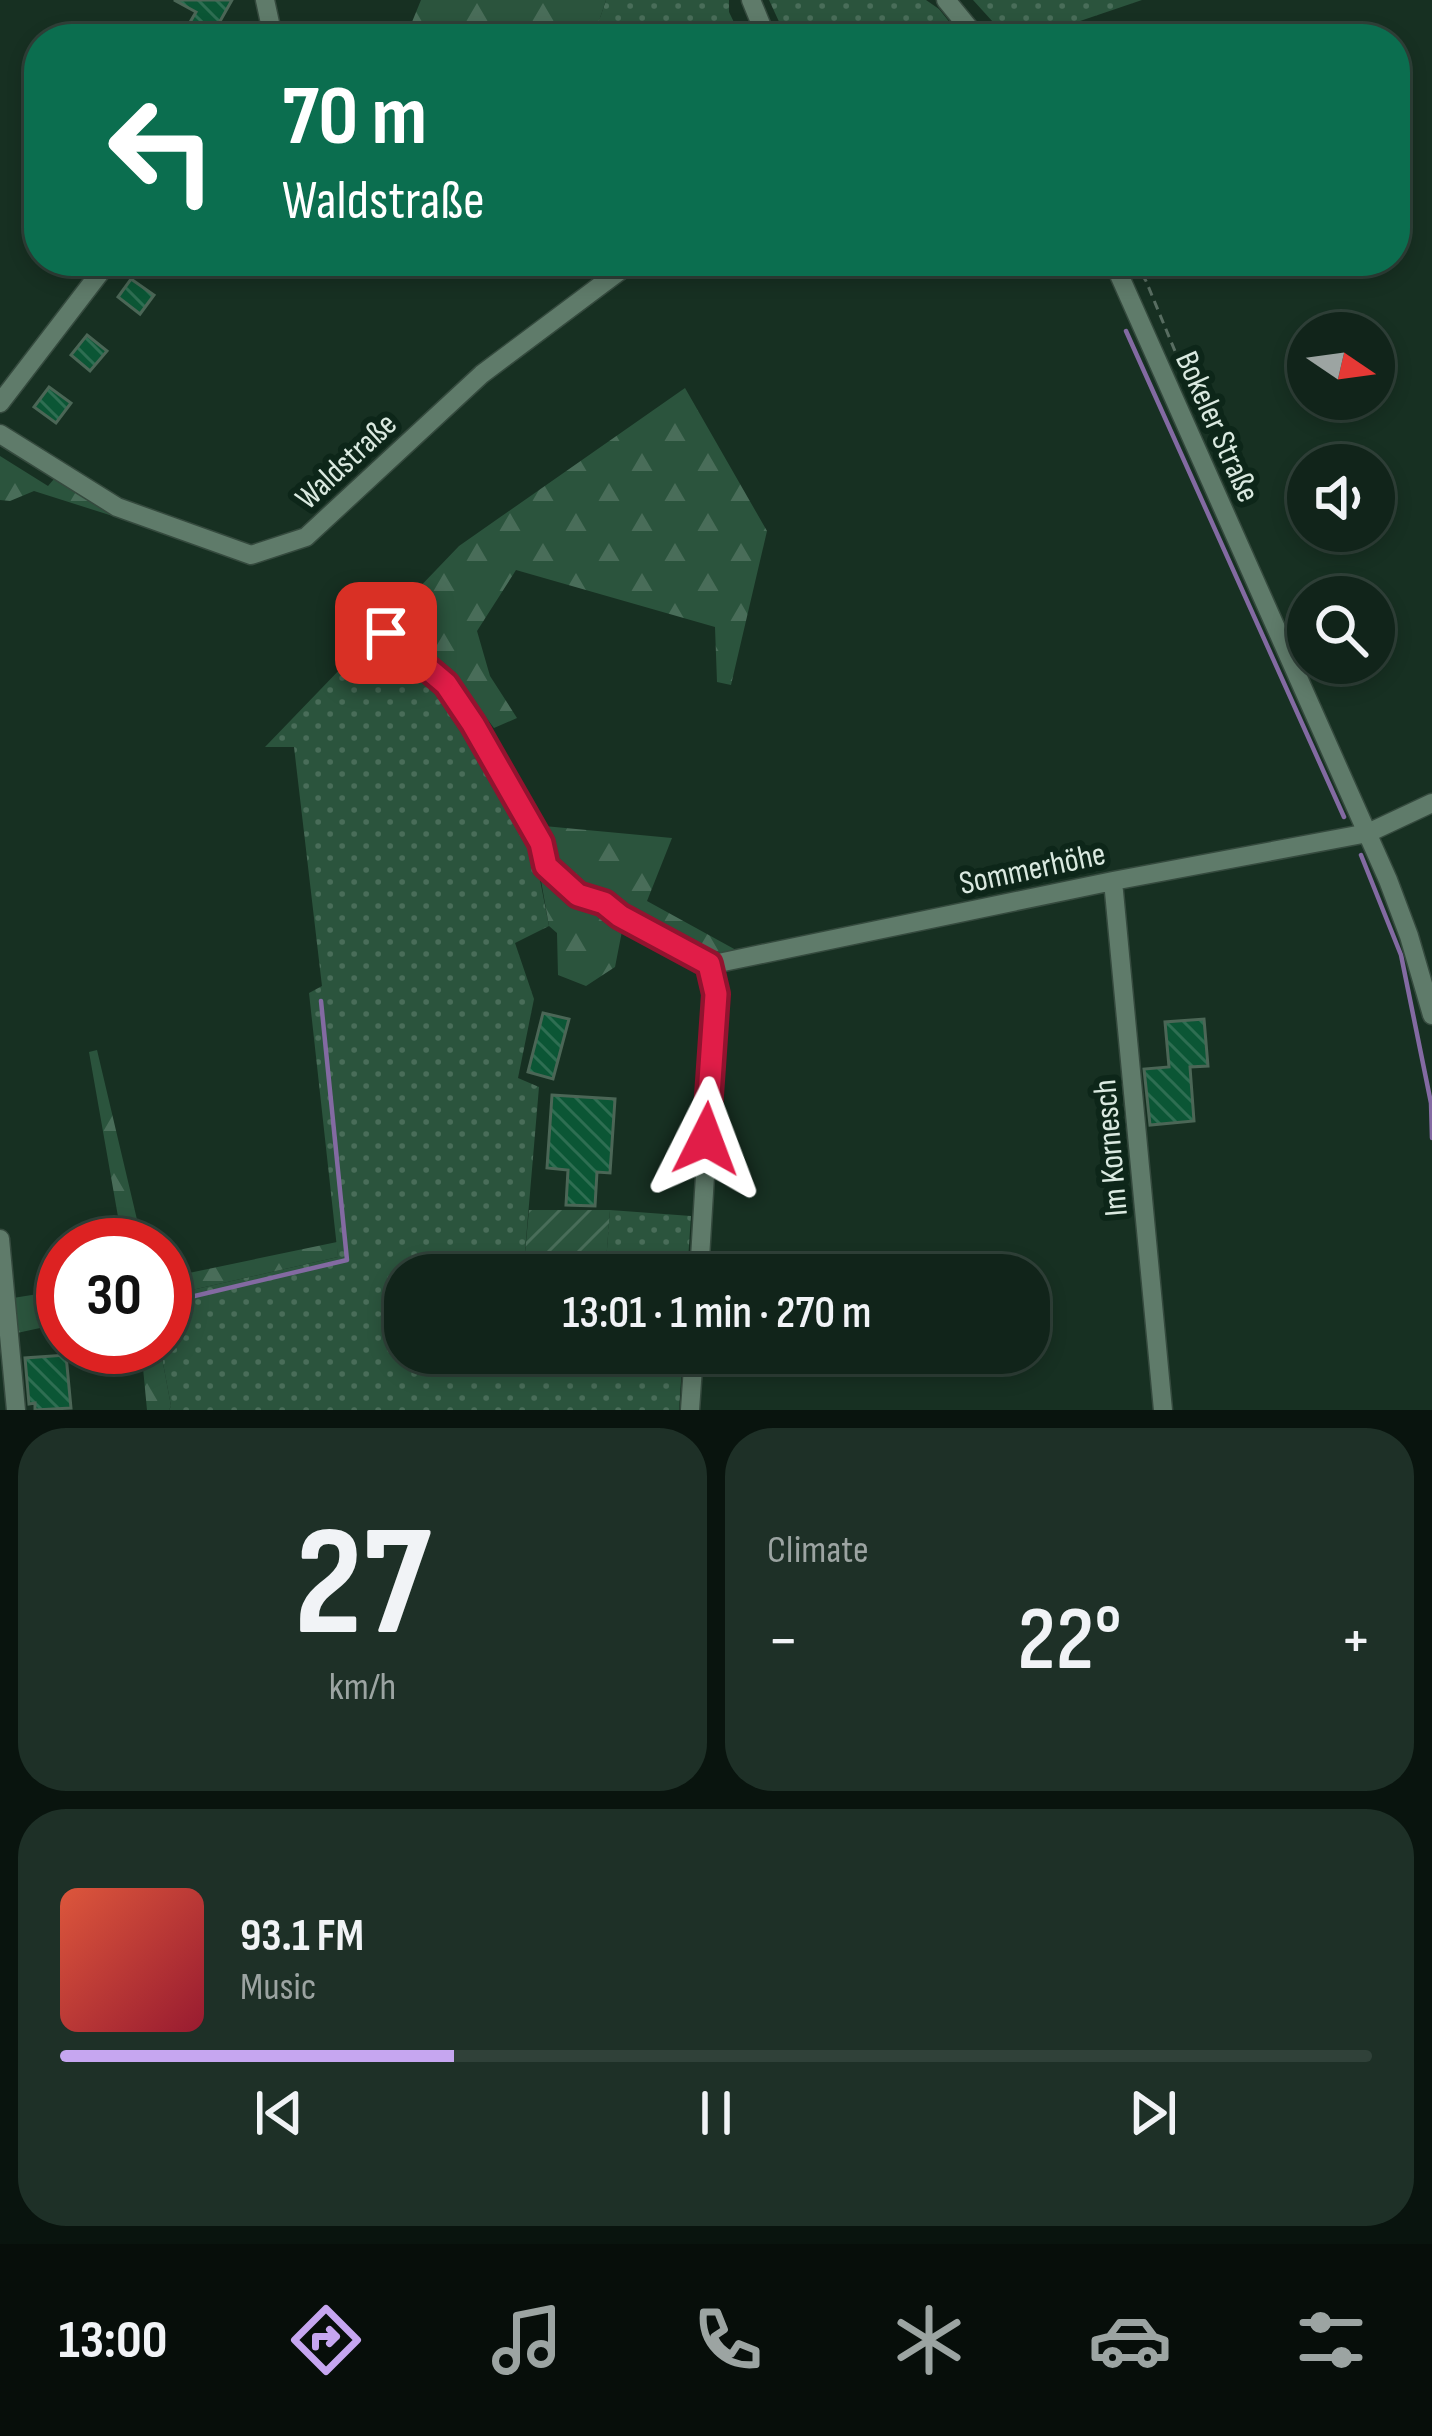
<!DOCTYPE html>
<html lang="en">
<head>
<meta charset="utf-8">
<style>
  :root { --surface:#11241a; --page:#1e3027; --text:#f1f3f6; --muted:#9ca4a2; --line:#304139; --accent:#c6a6f0 }
  body { margin:0; font-family:"Sofia Sans Condensed",sans-serif; background:var(--page); color:var(--text); height:100vh; display:flex; flex-direction:column; font-size:45px; white-space:nowrap }
  * { box-sizing:border-box; margin:0 }
  p { font-size:39px; color:var(--muted) }
  .icon { flex:none; width:66px; height:66px; fill:none; stroke:currentColor; stroke-width:2; stroke-linecap:round; stroke-linejoin:round }
  .map { position:relative; height:1410px; overflow:hidden }
  .details { display:flex; flex-direction:column; gap:18px; padding:18px; background:#09140e; flex:1 }
  .details>* { flex:none }
  .hud { position:absolute; left:24px; top:24px; width:1386px; height:252px; border-radius:48px; box-shadow:0 6px 18px #0003,0 0 0 3px var(--line); background:#0b6e4f; color:#fff; overflow:hidden }
  .needle { width:78px; rotate:103deg }
  .fabs { position:absolute; left:1287px; top:312px; display:grid; gap:24px }
  .fabs a { display:grid; place-items:center; width:108px; height:108px; border-radius:50%; background:var(--surface); box-shadow:0 6px 18px #0003,0 0 0 3px var(--line); font-size:60px }
  .speed { position:absolute; left:36px; top:1218px; display:flex; gap:24px; font-size:60px; font-weight:700; text-align:center }
  .speed>* { display:grid; place-content:center; width:156px; height:156px; border-radius:50%; background:var(--surface); box-shadow:0 6px 18px #0003,0 0 0 3px var(--line); line-height:1 }
  .speed .limit { border:18px solid #d22; background:#fff; color:#111 }
  .pin { position:absolute; display:grid; place-items:center; width:102px; height:102px; color:#fff; margin:-51px; border-radius:24px; box-shadow:0 6px 18px #0006 }
  .me { position:absolute; width:132px; margin:-66px; rotate:3deg; stroke-linejoin:round; filter:drop-shadow(0 0 9px #0008) }
  .turn { display:flex; align-items:center; gap:42px; height:252px; padding:0 60px; font-size:54px }
  .turn .icon { width:156px; height:156px; stroke-width:2.5 }
  .turn b { display:block; font-size:84px; line-height:102px }
  .big { font-size:90px; font-weight:600; line-height:1.1 }
  .details .widget { flex:1; display:flex; flex-direction:column; justify-content:center; gap:18px; min-width:0; padding:0 42px; border-radius:48px; background:var(--page) }
  .details .dial { align-items:center; gap:0 }
  .dial b { font-size:156px; line-height:1 }
  .song { display:flex; align-items:center; gap:36px }
  .cover { width:144px; height:144px; border-radius:18px; background:linear-gradient(135deg,hsl(10 70% 55%),hsl(350 70% 35%)) }
  .played { height:12px; border-radius:6px; background:linear-gradient(90deg,var(--accent) 30%,var(--line) 30%) }
  .keys { display:flex; justify-content:space-around; direction:ltr }
  .heat { display:flex; justify-content:space-between; align-items:center; font-size:66px; direction:ltr }
  .details .tiles { flex:1; display:grid; gap:18px; grid-template-columns:1fr 1fr }
  .widget:last-child { grid-column:span 2 }
  .trip { position:absolute; left:384px; top:1254px; width:666px; height:120px; border-radius:48px; background:var(--surface); box-shadow:0 6px 18px #0003,0 0 0 3px var(--line); font-weight:600; line-height:120px; text-align:center }
  .tab-bar { display:flex; height:192px; justify-content:space-around; align-items:center; background:#070e0a; color:var(--muted) }
  .tab-bar .icon { width:84px; height:84px }
  .tab-bar .active { color:var(--accent) }
  .tab-bar b { font-size:54px; color:var(--text) }
  .map>svg:first-child { display:block }
  .grass { fill:url(#grass-dots) }
  .forest { fill:url(#forest-firs) }
  .garden { fill:url(#garden-furrows) }
  .lines { fill:none; stroke-linecap:round; stroke-linejoin:round }
  .stream { stroke:#836aa2; stroke-width:4.5 }
  .building { fill:url(#building-back-hatch); stroke:#4b6656; stroke-width:3 }
  .minor-casing { stroke:#354a3e; stroke-width:21 }
  .path { stroke:#586d61; stroke-width:3; stroke-dasharray:9 6; stroke-linecap:butt }
  .minor { stroke:#5f7b6a; stroke-width:18 }
  .route-casing { stroke:#92132f; stroke-width:30 }
  .route { stroke:#e11d48; stroke-width:21 }
  .labels { text-anchor:middle; stroke-width:12; stroke-linejoin:round; paint-order:stroke }
  .street-label { font-size:33px; fill:#dae9e0; stroke:#0d2619 }
</style>
</head>
<body>
<div class="map">
<svg width="1432" height="1410" viewBox="0 0 1432 1410">
  <defs>
    <pattern id="grass-dots" width="8" height="8" patternUnits="userSpaceOnUse" patternTransform="scale(3)"><rect width="8" height="8" fill="#2b543d"/><path d="M2 2h.1M6 6h.1" fill="none" stroke="#496d59" stroke-width="1.8" stroke-linecap="round"/></pattern>
    <pattern id="forest-firs" width="22" height="20" patternUnits="userSpaceOnUse" patternTransform="scale(3)"><rect width="22" height="20" fill="#2b543d"/><path d="M5 1l3.5 6h-7zM16 11l3.5 6h-7z" fill="#496d59"/></pattern>
    <pattern id="garden-furrows" width="10" height="10" patternUnits="userSpaceOnUse" patternTransform="scale(3)"><rect width="10" height="10" fill="#2b543d"/><path d="M-1 1l2-2M0 10L10 0M9 11l2-2" fill="none" stroke="#496d59"/></pattern>
    <pattern id="building-back-hatch" width="6" height="6" patternUnits="userSpaceOnUse" patternTransform="scale(3)"><rect width="6" height="6" fill="#0b5635"/><path d="M-1 5l2 2M0 0l6 6M5-1l2 2" fill="none" stroke="#2e6e52"/></pattern>
  </defs>
  <rect width="100%" height="100%" fill="#173022"/>
  <path class="grass" d="M 606,0 L 729,0 L 729,12 L 742,39 L 593,39 Z
    M 769,0 L 926,0 L 939,9 L 963,39 L 787,39 Z
    M 973,0 L 1142,0 L 1027,39 L 993,22 Z
    M 372,636 L 440,697 L 476,745 L 533,844 L 549,926 L 515,943 L 534,999 L 518,1078 L 539,1087 L 523,1275 L 405,1275 L 405,1353 L 516,1353 L 599,1358 L 600,1353 L 683,1353 L 679,1410 L 169,1410 L 171,1406 L 160,1347 L 165,1347 L 165,1296 L 338,1257 L 309,993 L 322,986 L 294,747 L 265,747 Z
    M 610,1210 L 691,1216 L 687,1275 L 605,1275 Z"/>
  <path class="forest" d="M 421,0 L 606,0 L 593,39 L 405,39 Z
    M 685,388 L 767,531 L 731,685 L 717,682 L 715,627 L 516,570 L 477,631 L 490,676 L 517,718 L 494,728 L 465,690 L 390,618 L 459,546 Z
    M 0,456 L 48,486 L 54,479 L 119,518 L 34,491 L 10,501 L 0,500 Z
    M 544,826 L 672,838 L 647,901 L 736,950 L 709,954 L 623,913 L 581,888 L 551,862 Z
    M 539,869 L 623,926 L 615,967 L 586,986 L 558,975 L 557,933 L 549,926 Z
    M 97,1050 L 143,1245 L 123,1245 L 89,1052 Z
    M 337,1242 L 338,1257 L 165,1296 L 165,1278 Z
    M 63,1290 L 63,1323 L 17,1333 L 13,1298 Z
    M 141,1347 L 160,1347 L 171,1406 L 169,1410 L 147,1410 Z"/>
  <path class="garden" d="M 529,1210 L 610,1210 L 605,1275 L 523,1275 Z"/>
  <g class="lines">
    <path class="stream" d="M 1313,39 L 1318,31
      M 1126,331 L 1344,817
      M 1361,855 L 1401,955 L 1431,1103 L 1432,1138
      M 165,1303 L 347,1260 L 321,1001"/>
  </g>
  <path class="building" d="M 174,0 L 232,0 L 210,39 L 203,39 L 186,29 L 196,12 Z
    M 131,279 L 154,295 L 140,314 L 118,297 Z
    M 87,335 L 107,351 L 90,371 L 71,355 Z
    M 49,387 L 71,403 L 56,423 L 34,407 Z
    M 543,1013 L 569,1019 L 553,1079 L 528,1072 Z
    M 1204,1019 L 1208,1066 L 1190,1067 L 1194,1121 L 1150,1125 L 1144,1069 L 1169,1067 L 1165,1022 Z
    M 552,1095 L 615,1099 L 610,1173 L 597,1172 L 595,1206 L 566,1205 L 568,1170 L 547,1168 Z
    M 66,1355 L 71,1408 L 35,1410 L 35,1403 L 29,1404 L 25,1358 Z"/>
  <g class="lines">
    <defs>
      <path id="minor" d="M 265,0 L 270,23 L 268,39
        M 751,0 L 767,39
        M 946,0 L 978,39
        M 1113,261 L 1388,880 L 1409,936 L 1432,1015
        M 0,403 L 109,261
        M 0,434 L 117,507 L 251,555 L 306,537 L 482,374 L 633,261
        M 386,633 L 446,684 L 473,724 L 541,843 L 546,866 L 578,895 L 604,903 L 621,917 L 709,965 L 716,994 L 699,1275
        M 1113,881 L 1163,1410
        M 709,965 L 1113,881 L 1368,833 L 1432,803
        M 0,1239 L 16,1410
        M 690,1410 L 694,1353"/>
    </defs>
    <use href="#minor" class="minor-casing"/>
    <path class="path" d="M 1134,261 L 1146,281 L 1189,385"/>
    <use href="#minor" class="minor"/>
  </g>
  <g class="lines">
    <defs>
      <path id="route" d="M 386,633 L 446,684 L 473,724 L 541,843 L 546,866 L 578,895 L 604,903 L 620,916 L 709,964 L 716,994 L 706,1139"/>
    </defs>
    <use href="#route" class="route-casing"/>
    <use href="#route" class="route"/>
  </g>
  <g class="labels">
    <g class="street-label">
      <text transform="translate(1219 426) rotate(66)" y="12">Bokeler Straße</text>
      <text transform="translate(345 460) rotate(-43)" y="12">Waldstraße</text>
      <text transform="translate(1032 867) rotate(-12)" y="12">Sommerhöhe</text>
      <text transform="translate(1109 1148) rotate(-95)" y="12">Im Kornesch</text>
    </g>
  </g>
</svg>
<div class="fabs">
<a><svg class="needle" viewBox="-14 -14 28 28"><path d="M0-13l5 13h-10z" fill="#e53935"/><path d="M0 13l5-13h-10z" fill="#9ca4a2"/></svg></a>
<a><svg class="icon" aria-label="sound" viewBox="0 0 24 24"><path d="M4 9h4l5-4v14l-5-4H4zM17 9q2 3 0 6"/></svg></a>
<a><svg class="icon" aria-label="search" viewBox="0 0 24 24"><circle cx="10" cy="10" r="6"/><path d="M15 15l6 6"/></svg></a>
</div>
<div class="speed"><div class="limit">30</div></div>
<div class="pin" style="left:386px;top:633px;background:#d93025"><svg class="icon" aria-label="arrive" viewBox="0 0 24 24"><path d="M6 21V4h12l-3 4 3 4H6"/></svg></div>
<svg class="me" style="left:706px;top:1139px" viewBox="-20 -20 40 40"><path d="M0-17L14 15 0 8-14 15z" fill="#e11d48" stroke="#fff" stroke-width="4"/></svg>
<div class="trip">13:01 · 1 min · 270 m</div>
<div class="hud">
<div class="turn"><svg class="icon" aria-label="left" viewBox="0 0 24 24"><path d="M17 20v-9H6M10 6l-5 5 5 5"/></svg><div><b>70 m</b>Waldstraße</div></div>
</div>
</div>
<section class="details">
<div class="tiles">
<div class="widget dial"><b>27</b><p>km/h</p></div>
<div class="widget"><p>Climate</p>
<div class="heat"><a>−</a><b class="big">22°</b><a>+</a></div>
</div>
<div class="widget">
<div class="song"><i class="cover"></i><div><b>93.1 FM</b><p>Music</p></div></div>
<div class="played"></div>
<div class="keys"><svg class="icon" aria-label="previous" viewBox="0 0 24 24"><path d="M18 5L8 12l10 7zM5 5v14"/></svg><svg class="icon" aria-label="pause" viewBox="0 0 24 24"><path d="M8 5v14M16 5v14"/></svg><svg class="icon" aria-label="next" viewBox="0 0 24 24"><path d="M6 5l10 7-10 7zM19 5v14"/></svg></div>
</div>
</div>
</section>
<nav class="tab-bar">
<b>13:00</b>
<svg class="icon active" aria-label="directions" viewBox="0 0 24 24"><path d="M12 3l9 9-9 9-9-9zM9 14v-3h6M13 9l2 2-2 2"/></svg>
<svg class="icon" aria-label="music" viewBox="0 0 24 24"><path d="M9 18V5l10-2v13"/><circle cx="6" cy="18" r="3"/><circle cx="16" cy="16" r="3"/></svg>
<svg class="icon" aria-label="phone" viewBox="0 0 24 24"><path d="M5 4h4l2 5-3 2q2 4 5 5l2-3 5 2v4C11 20 4 13 5 4z"/></svg>
<svg class="icon" aria-label="climate" viewBox="0 0 24 24"><path d="M12 3v18M4 7l16 10M4 17L20 7"/></svg>
<svg class="icon" aria-label="car" viewBox="0 0 24 24"><path d="M5 17H2v-5l4-1 3-4h7l3 4 3 1v5h-3M9 17h6M6 11h13"/><circle cx="7" cy="17" r="2"/><circle cx="17" cy="17" r="2"/></svg>
<svg class="icon" aria-label="filters" viewBox="0 0 24 24"><path d="M4 7h16M4 17h16"/><circle cx="9" cy="7" r="2"/><circle cx="15" cy="17" r="2"/></svg>
</nav>
</body>
</html>
